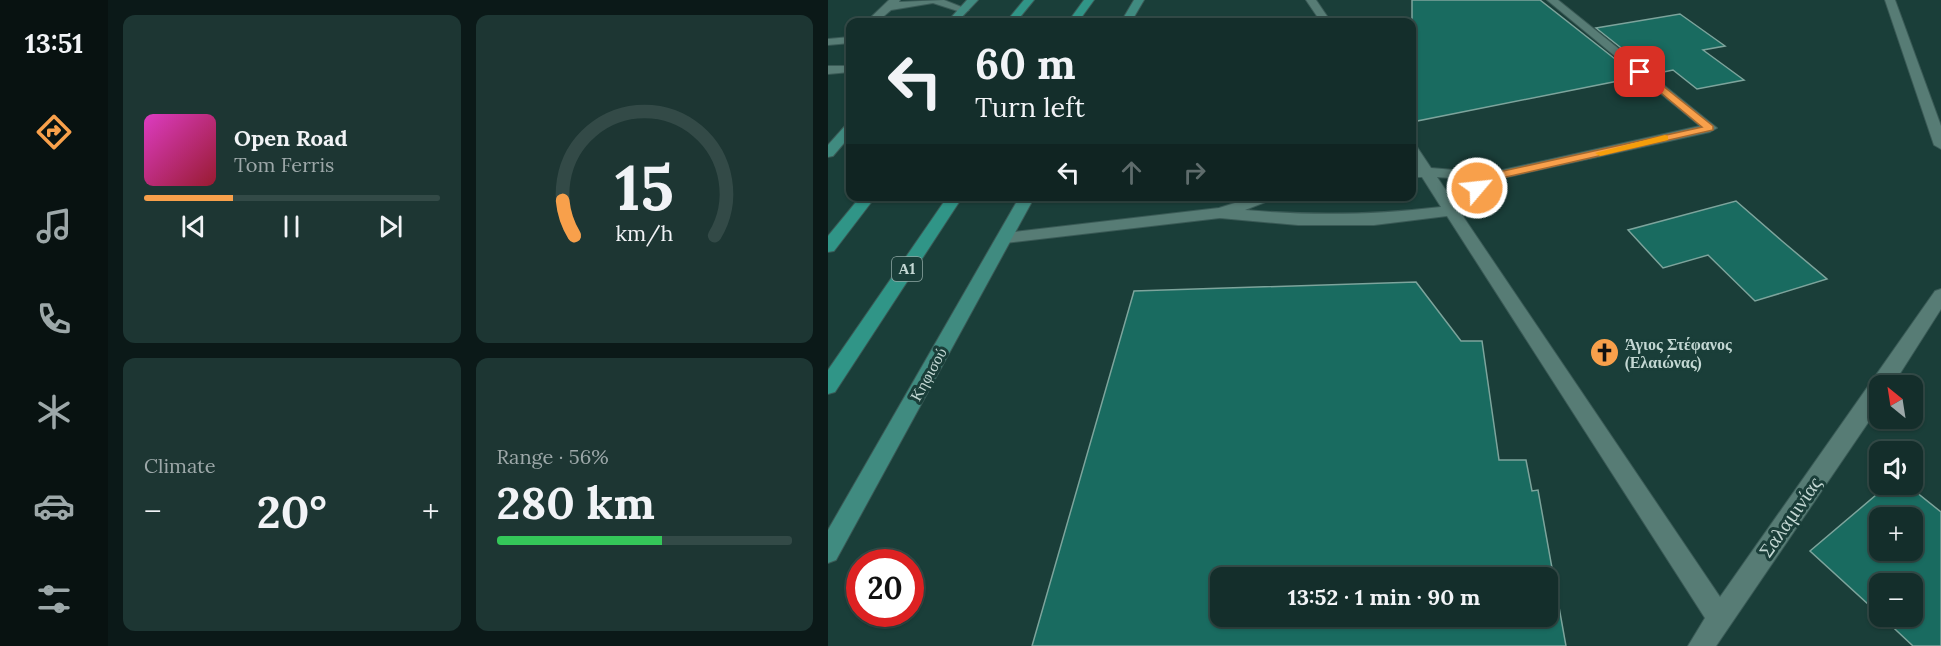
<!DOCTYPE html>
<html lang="en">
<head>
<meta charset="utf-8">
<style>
  :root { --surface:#142e2b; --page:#1d3633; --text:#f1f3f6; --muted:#9da8a9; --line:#334a47; --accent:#f8a04b }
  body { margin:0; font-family:Lora,serif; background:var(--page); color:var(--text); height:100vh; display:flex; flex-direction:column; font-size:22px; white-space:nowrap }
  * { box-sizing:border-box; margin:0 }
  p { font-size:20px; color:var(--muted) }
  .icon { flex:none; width:33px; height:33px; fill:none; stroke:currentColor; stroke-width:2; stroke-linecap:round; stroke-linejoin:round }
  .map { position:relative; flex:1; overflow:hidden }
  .side { display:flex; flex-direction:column; gap:15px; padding:15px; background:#0b1918; width:720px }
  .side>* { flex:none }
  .hud { position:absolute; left:18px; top:18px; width:570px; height:183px; border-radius:12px; box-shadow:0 2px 4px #0004,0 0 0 2px var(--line); background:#142e2b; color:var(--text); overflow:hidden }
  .needle { width:39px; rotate:330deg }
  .buttons { position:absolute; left:1041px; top:375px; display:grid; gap:12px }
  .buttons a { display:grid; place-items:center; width:54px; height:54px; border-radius:12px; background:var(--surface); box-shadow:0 2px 4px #0004,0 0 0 2px var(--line); font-size:30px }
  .speed { position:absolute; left:18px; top:549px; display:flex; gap:12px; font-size:30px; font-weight:700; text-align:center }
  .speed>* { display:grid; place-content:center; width:78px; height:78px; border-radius:50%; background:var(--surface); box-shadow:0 2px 4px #0004,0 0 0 2px var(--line); line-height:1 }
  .speed .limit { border:9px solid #d22; background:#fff; color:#111 }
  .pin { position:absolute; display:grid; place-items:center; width:51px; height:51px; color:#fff; margin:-26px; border-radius:12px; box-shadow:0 3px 9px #0006 }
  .me { position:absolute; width:66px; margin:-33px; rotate:62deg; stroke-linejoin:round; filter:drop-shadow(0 0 4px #0008) }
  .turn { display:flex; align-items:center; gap:21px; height:126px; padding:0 30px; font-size:27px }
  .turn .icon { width:78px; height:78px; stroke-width:2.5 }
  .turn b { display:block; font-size:42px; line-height:51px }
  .lanes { display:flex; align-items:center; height:57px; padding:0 30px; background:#0003; justify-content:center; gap:30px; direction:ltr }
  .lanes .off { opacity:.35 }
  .big { font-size:45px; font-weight:800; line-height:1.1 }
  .side .tile { flex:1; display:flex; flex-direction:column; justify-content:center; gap:9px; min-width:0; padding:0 21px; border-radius:12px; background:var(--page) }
  .side .dial { align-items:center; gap:0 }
  .dial svg { height:156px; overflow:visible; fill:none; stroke:var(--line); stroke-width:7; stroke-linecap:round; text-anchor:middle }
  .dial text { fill:var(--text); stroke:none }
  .song { display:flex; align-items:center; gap:18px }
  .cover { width:72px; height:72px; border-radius:9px; background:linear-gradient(135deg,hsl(310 70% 55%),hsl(350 70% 35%)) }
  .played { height:6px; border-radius:3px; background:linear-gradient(90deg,var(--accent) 30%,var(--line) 30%) }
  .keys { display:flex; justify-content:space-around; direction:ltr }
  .heat { display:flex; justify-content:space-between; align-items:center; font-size:33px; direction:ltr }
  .charge { height:9px; border-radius:4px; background:linear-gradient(90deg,#34c759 56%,var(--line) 0) }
  .side .tiles { flex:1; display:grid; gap:15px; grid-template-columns:repeat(2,1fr) }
  .trip { position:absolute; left:382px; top:567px; width:348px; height:60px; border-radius:12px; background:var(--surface); box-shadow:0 2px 4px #0004,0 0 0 2px var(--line); font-weight:800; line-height:60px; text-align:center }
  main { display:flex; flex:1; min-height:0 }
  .menu { display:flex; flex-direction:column; width:108px; justify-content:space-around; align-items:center; background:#081211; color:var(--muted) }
  .menu .icon { width:42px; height:42px }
  .menu .on { color:var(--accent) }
  .menu b { font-size:27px; color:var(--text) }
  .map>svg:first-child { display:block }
  .building { fill:#196b60; stroke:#7da49c; stroke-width:1.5; fill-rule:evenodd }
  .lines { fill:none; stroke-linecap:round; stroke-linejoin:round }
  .minor-casing { stroke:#3a5a56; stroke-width:2 }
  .major-casing { stroke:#3a5a56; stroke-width:2 }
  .highway-casing { stroke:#3a5a56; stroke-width:2 }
  .minor { fill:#577c75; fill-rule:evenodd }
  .major { fill:#408b80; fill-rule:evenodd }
  .highway { fill:#309587; fill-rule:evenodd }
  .route { fill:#f8a04b; stroke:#a16831; stroke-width:1.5 }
  .slow { fill:#f59e0b }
  .labels { text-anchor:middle; stroke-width:6; stroke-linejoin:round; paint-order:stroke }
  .shield { fill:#1a3e39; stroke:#90a9a5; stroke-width:1.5 }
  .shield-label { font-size:15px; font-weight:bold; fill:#c3d7d3 }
  .poi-label { font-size:16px; font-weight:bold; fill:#c3d7d3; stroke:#1a3e39; text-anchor:start }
  .street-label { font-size:16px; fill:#c3d7d3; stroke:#1a3e39 }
  .near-street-label { font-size:20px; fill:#c3d7d3; stroke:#1a3e39 }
</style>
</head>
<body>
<main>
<nav class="menu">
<b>13:51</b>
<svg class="icon on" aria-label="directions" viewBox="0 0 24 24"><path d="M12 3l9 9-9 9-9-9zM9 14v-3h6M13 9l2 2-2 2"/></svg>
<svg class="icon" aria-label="music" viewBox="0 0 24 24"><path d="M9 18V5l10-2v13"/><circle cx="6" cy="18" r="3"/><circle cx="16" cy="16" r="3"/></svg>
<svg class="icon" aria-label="phone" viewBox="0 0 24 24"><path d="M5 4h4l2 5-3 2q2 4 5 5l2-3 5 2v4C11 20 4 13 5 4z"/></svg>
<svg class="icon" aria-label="climate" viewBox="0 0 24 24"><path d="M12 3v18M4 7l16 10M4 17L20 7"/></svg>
<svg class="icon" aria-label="car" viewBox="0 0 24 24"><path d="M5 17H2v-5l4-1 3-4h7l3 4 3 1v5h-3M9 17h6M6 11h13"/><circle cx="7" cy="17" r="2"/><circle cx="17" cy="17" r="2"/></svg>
<svg class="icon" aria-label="filters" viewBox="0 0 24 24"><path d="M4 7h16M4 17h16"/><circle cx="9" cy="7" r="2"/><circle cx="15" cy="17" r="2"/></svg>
</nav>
<section class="side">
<div class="tiles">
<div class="tile">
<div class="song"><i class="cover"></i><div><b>Open Road</b><p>Tom Ferris</p></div></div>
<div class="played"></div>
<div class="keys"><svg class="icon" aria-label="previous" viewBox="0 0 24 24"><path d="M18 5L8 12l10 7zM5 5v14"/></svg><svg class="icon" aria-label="pause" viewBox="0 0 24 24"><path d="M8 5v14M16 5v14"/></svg><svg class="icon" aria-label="next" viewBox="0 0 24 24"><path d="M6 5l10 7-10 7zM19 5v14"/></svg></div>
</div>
<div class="tile dial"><svg viewBox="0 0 100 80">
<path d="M14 69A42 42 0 1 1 86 69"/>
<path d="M14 69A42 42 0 0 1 8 51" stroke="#f8a04b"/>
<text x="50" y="56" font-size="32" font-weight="700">15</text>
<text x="50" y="72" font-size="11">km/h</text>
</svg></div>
<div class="tile"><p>Climate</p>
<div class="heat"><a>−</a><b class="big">20°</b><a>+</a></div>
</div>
<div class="tile"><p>Range · 56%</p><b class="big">280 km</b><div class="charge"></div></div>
</div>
</section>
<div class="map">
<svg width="1113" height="646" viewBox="0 0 1113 646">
  <rect width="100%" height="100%" fill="#1a3e39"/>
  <path class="building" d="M 584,0 L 712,0 L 810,77 L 584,122 Z
    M 852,14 L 897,46 L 875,50 L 916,80 L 869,89 L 845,70 L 826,74 L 768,28 Z
    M 908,201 L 954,241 L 999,279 L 927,301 L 880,255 L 835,268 L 800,230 Z
    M 588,282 L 633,341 L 654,341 L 671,460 L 698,460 L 704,491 L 710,490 L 738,646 L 204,646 L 306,291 ZM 393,578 L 720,578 L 720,616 L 393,616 Z
    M 1061,484 L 1078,484 L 1113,512 L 1113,646 L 1085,646 L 1053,616 L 1084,616 L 1084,584 L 1052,584 L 1052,615 L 982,551 ZM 1052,518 L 1084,518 L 1084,550 L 1052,550 Z"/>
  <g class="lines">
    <defs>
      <path id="minor" d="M 61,0 L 72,0 L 71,2 L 116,0 L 141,10 L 136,13 L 105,3 L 63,10 L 49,22 L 38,22 Z
        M 478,0 L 488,0 L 503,22 L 493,22 Z
        M 719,0 L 730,0 L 889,128 L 882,132 L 666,180 L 632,212 L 892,597 L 1107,291 L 1113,289 L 1113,309 L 1064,386 L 1052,386 L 1052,405 L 888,646 L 860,646 L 877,618 L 619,216 L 546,225 L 470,225 L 392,218 L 177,243 L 169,238 L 177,233 L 391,208 L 429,196 L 453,196 L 417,210 C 486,216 545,215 613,207 L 594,177 L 584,177 L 584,169 L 589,168 L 584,160 L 584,146 L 589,147 L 603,168 L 661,173 L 872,126 ZM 609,177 L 649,180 L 625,201 Z
        M 1057,0 L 1067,0 L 1113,126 L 1113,149 L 1106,145 Z
        M 22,37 L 22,43 L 0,45 L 0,39 Z
        M 0,66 L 22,66 L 22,72 L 0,74 Z"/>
      <path id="major" d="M 139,0 L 150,0 L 129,22 L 119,22 Z
        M 306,0 L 316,0 L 303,22 L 293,22 Z
        M 22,125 L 22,136 L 5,156 L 0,157 L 0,145 L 17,126 Z
        M 192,196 L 207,196 L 8,560 L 0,563 L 0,530 Z"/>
      <path id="highway" d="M 196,0 L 206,0 L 188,22 L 178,22 Z
        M 256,0 L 266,0 L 250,22 L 240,22 Z
        M 33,196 L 48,196 L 6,251 L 0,252 L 0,236 Z
        M 120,196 L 135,196 L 7,392 L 0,394 L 0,370 Z"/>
    </defs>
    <use href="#minor" class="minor-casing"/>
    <use href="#major" class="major-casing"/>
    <use href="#highway" class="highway-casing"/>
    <use href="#minor" class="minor"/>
    <use href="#major" class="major"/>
    <use href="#highway" class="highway"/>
  </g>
  <path class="route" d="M 809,70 L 815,70 L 885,126 L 885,130 L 665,180 L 653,191 L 645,191 L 645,186 L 657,175 L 874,127 L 809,73 Z"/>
  <path class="slow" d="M 837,135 L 840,136 L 840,140 L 772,156 L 767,153 Z"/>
  <defs>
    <symbol id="church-disc" viewBox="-11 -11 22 22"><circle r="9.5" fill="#f8a04b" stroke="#1a3e39"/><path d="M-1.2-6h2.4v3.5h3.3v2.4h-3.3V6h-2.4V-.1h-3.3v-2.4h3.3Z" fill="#111"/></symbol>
  </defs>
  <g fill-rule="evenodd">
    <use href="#church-disc" x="760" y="336" width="33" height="33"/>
  </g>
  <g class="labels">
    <rect class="shield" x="64" y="257" width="30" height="24" rx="4.5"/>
    <g class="shield-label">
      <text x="79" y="274">Α1</text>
    </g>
    <g class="poi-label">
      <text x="797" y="350">Άγιος Στέφανος<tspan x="797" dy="18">(Ελαιώνας)</tspan></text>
    </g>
    <g class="street-label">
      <text transform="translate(100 374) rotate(-61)" y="6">Κηφισού</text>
    </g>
    <g class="near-street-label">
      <text transform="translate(962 517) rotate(-55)" y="7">Σαλαμινίας</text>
    </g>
  </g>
</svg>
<div class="buttons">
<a><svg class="needle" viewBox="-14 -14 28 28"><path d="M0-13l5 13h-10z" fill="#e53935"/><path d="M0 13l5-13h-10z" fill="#9da8a9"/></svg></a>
<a><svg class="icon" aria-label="sound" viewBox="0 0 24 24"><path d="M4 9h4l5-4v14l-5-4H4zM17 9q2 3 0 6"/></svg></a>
<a>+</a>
<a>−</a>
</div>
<div class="speed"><div class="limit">20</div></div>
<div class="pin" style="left:812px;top:72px;background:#d93025"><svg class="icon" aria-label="arrive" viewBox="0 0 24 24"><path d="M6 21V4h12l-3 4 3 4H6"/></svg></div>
<svg class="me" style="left:649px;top:188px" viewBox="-20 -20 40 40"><circle r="17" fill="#f8a04b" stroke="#fff" stroke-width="3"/><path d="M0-11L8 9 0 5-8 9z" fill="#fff"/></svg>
<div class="trip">13:52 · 1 min · 90 m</div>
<div class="hud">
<div class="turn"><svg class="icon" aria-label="left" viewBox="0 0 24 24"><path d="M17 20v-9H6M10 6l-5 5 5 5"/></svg><div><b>60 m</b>Turn left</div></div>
<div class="lanes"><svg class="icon" aria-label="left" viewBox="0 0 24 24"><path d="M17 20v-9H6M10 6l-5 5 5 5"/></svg><svg class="icon off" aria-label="ahead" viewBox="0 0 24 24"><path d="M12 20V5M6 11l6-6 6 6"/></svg><svg class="icon off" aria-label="right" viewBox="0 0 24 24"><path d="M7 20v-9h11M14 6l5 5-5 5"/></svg></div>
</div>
</div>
</main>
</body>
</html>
